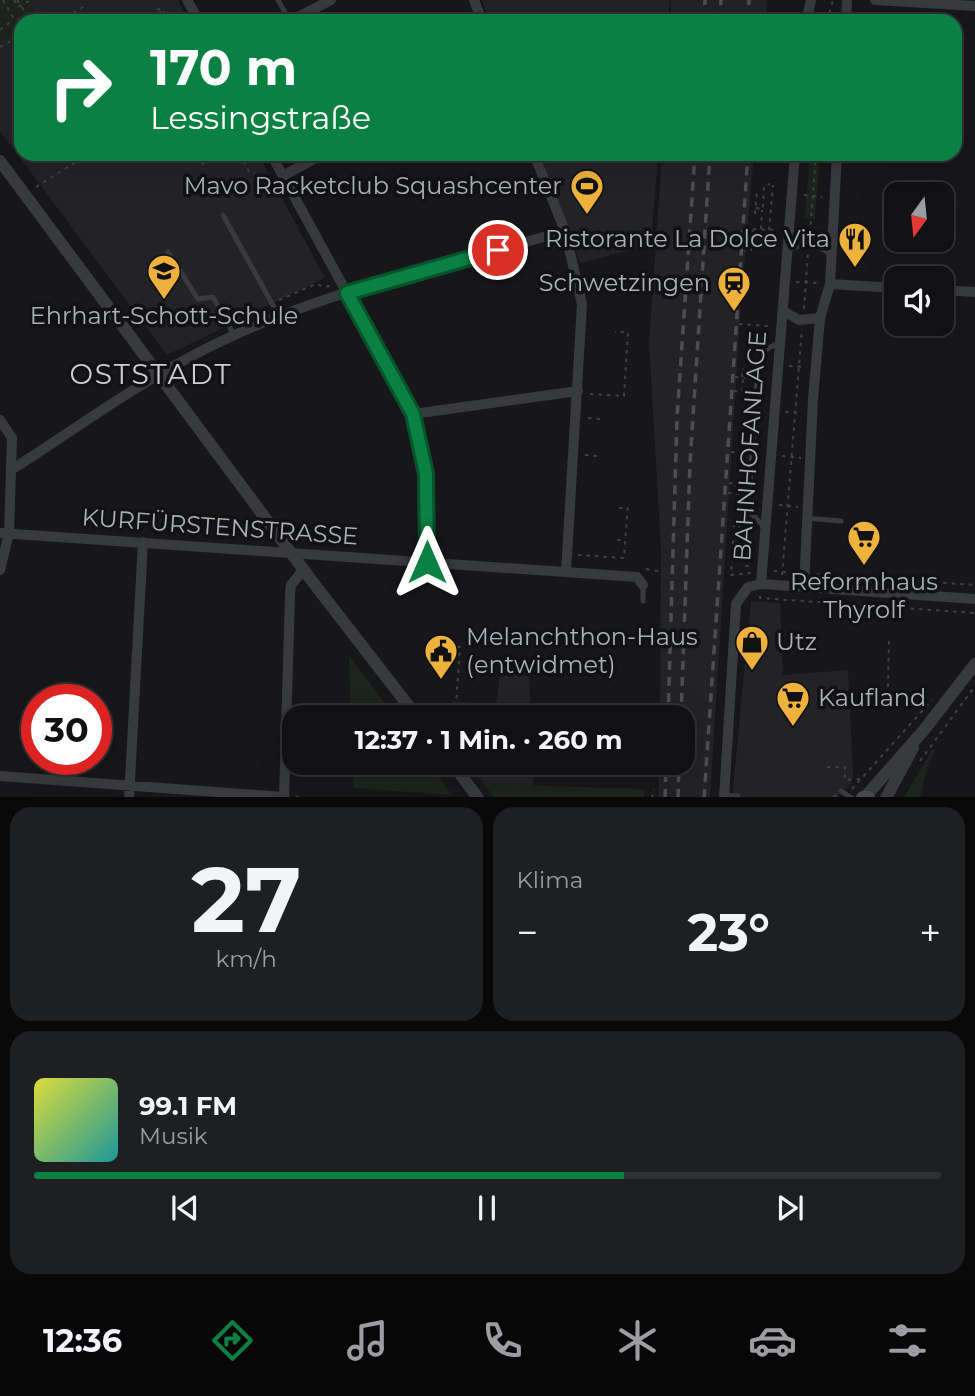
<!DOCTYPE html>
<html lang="de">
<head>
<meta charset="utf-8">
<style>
  :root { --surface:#111113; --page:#1e1f21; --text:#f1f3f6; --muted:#9c9da0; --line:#303133; --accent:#0b8043 }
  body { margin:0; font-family:Montserrat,sans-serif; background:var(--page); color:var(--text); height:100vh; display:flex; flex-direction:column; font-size:26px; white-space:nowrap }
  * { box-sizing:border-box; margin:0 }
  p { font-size:23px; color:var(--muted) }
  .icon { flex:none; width:38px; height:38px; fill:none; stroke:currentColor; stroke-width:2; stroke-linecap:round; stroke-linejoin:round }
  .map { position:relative; height:797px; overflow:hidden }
  .details { display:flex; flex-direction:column; gap:10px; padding:10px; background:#09090a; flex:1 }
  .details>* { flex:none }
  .top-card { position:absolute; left:14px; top:14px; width:948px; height:147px; border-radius:21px; box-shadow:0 7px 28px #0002,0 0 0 2px var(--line); background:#0b8043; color:#fff; overflow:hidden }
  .needle { width:46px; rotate:195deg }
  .tools { position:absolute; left:884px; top:182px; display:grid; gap:14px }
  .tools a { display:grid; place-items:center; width:70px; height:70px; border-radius:14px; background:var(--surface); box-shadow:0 7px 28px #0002,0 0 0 2px var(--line); font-size:35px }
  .speed { position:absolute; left:21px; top:684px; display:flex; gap:14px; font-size:35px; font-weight:700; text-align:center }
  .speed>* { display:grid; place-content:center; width:91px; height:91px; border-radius:50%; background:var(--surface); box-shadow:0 7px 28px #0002,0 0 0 2px var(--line); line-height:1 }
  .speed .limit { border:10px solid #d22; background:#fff; color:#111 }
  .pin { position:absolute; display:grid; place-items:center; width:60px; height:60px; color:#fff; margin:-30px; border:4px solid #fff; border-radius:50%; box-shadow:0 2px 7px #0007 }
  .me { position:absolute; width:77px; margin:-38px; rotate:0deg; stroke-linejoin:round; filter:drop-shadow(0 0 5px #0008) }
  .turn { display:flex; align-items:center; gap:24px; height:147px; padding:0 21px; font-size:32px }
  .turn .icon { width:91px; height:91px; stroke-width:2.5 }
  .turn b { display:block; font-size:49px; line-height:60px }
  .big { font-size:52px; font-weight:700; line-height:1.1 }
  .details .tile { flex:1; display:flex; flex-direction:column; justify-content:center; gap:10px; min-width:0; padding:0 24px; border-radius:21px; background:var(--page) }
  .details .dial { align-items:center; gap:0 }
  .dial b { font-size:91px; line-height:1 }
  .song { display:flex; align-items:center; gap:21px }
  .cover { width:84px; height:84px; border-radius:10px; background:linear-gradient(135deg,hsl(60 70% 55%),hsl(180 70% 35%)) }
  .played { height:7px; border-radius:4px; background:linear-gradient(90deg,var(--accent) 65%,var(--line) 65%) }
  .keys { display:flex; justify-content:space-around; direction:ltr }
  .heat { display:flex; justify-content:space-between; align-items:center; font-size:38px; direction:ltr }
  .details .tiles { flex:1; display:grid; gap:10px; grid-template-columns:1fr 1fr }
  .tile:last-child { grid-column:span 2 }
  .trip { position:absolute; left:282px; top:705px; width:413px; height:70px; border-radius:21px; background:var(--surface); box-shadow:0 7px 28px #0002,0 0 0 2px var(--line); font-weight:700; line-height:70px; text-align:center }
  .tabs { display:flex; height:112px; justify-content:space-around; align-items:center; background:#070708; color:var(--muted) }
  .tabs .icon { width:49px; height:49px }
  .tabs .selected { color:var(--accent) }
  .tabs b { font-size:32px; color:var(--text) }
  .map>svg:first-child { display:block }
  .built { fill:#232326 }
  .green { fill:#1d241e }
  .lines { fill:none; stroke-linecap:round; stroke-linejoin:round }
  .path { stroke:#3f4145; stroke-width:2; stroke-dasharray:3.5 5; stroke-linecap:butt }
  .service { stroke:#393a3e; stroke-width:5 }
  .minor { stroke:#393a3e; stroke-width:10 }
  .tertiary { stroke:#393a3e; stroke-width:12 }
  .secondary { stroke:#47494e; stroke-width:14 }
  .rail { stroke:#4c4e53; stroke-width:3.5; stroke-dasharray:9 7; stroke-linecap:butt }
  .route-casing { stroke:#07532c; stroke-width:18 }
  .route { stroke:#0b8043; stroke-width:12 }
  .labels { text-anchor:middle; stroke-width:7; stroke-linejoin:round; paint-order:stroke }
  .poi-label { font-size:24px; fill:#aaafb9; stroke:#121215; text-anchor:end }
  .street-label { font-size:24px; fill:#aaafb9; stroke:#121215 }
  .quarter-label { font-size:28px; letter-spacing:2px; fill:#cbced5; stroke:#121215 }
</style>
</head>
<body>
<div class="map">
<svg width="975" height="798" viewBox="0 0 975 798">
  <rect width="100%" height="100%" fill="#171719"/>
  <path class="built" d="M 0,0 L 178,0 L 189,21 L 21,21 L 21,154 L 258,154 L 325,278 L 167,355 L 0,131 Z
    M 482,0 L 670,0 L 668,21 L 490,21 Z
    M 671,0 L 767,0 L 766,21 L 670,21 Z
    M 540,154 L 658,154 L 651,245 L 580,263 Z
    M 662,154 L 754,154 L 741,300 L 710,797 L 658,797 L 659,763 L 682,763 L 682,718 L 660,717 L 661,548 L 649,343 Z
    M 751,601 L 780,603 L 783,675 L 848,670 L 853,775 L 851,784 L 837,797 L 732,798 Z
    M 500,675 L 529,675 L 531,717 L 452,717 L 453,701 L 496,705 Z
    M 468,763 L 533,763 L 534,786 L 484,784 Z"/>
  <path class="green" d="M 0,0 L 27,0 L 36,14 L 35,21 L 21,21 L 21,31 L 0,41 Z
    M 810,154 L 820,154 L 815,219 L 805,218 Z
    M 349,655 L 395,717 L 351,717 Z
    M 932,750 L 935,750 L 929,761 L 920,797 L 904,797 Z
    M 353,763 L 428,763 L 452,795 L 353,788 Z
    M 484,784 L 645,789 L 644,797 L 494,798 Z"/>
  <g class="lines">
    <path class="path" d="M 3,0 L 14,19 L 30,19
      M 14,0 L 18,7 L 29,1
      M 17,0 L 30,19 L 36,21
      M 157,10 L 161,8 L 165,14 L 163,16 L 159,10
      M 58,21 L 87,5
      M 827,21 L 833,0
      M 0,30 L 13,20
      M 0,47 L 21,35
      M 239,154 L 250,173 L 255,173
      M 202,164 L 220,154
      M 36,187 L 88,154
      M 804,195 L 822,197
      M 756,208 L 763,209 L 764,186 L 770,184
      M 755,214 L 757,191
      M 753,229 L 778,230
      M 761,229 L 762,210
      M 769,230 L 773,185
      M 810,233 L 816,154
      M 743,250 L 751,251 L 753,227
      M 796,282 L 818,283
      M 279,300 L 316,284 L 325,287 L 332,285
      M 804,309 L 808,252
      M 739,324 L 769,326
      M 789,366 L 804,367
      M 735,377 L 750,378
      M 742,377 L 743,368
      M 734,391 L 742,392 L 743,378
      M 590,394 L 624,396 L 628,332 L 615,332
      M 785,412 L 800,413
      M 588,418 L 601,419
      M 731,452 L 743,453
      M 585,455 L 598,456
      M 782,456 L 801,458
      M 729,483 L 736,484 L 735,493
      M 728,493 L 741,494
      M 779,505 L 798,507
      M 619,508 L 627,508
      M 736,522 L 736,510 L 739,510
      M 617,540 L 625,540
      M 578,555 L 624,558 L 628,503
      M 646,569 L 658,571
      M 774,571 L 793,573
      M 751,573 L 731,575 L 734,524 L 739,524 L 745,566 L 751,566
      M 816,574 L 975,585
      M 782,575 L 802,329
      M 760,596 L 760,598 L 975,613
      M 763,637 L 763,628
      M 440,646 L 460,647 L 455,718
      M 888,687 L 889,637
      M 457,705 L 480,706
      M 920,761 L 975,686
      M 827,767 L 845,767 L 845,780 L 861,779
      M 852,789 L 932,700
      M 296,797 L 305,798
      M 652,798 L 654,789"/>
    <path class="service" d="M 278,0 L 290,21
      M 223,215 L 280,318
      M 168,252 L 198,299 L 213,297 L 235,337
      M 805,518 L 841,521
      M 765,528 L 748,510 L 758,364 L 767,349 L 778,343
      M 643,601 L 643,585
      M 841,791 L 852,798
      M 724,795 L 738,796
      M 835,797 L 836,798"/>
    <path class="minor" d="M 187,0 L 199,21
      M 474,0 L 482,21
      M 875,0 L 975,6
      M 290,21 L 331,0
      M 806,21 L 811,0
      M 846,21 L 847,0
      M 271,154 L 413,414 L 426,474 L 427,562
      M 534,154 L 565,231 L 582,304 L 566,572
      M 283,176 L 323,154
      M 789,248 C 802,239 819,242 831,252
      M 830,284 L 896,288
      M 942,290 L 975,292
      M 783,311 L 799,320 L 820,318
      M 413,414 L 578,391
      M 0,420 L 12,438 L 9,533 L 0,570
      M 11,470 C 71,432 129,389 192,356 C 307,294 440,267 565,231
      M 0,533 L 637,577 L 643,585
      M 761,584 L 795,154
      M 804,587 L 813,399 L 820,318 L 830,284 L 837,154
      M 0,776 L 284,797
      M 129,798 L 143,542
      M 284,798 L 290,595 L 291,585 L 304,569
      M 724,798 L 736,604 L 748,587 L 761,584 L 975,599"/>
    <path class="tertiary" d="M 0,161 L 315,585 L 418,718
      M 452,763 L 478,798
      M 865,797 L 924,730 L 975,664
      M 886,798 L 913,748"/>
    <path class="secondary" d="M 863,798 L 868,798"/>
    <path class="rail" d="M 704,21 L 705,0
      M 719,21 L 721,0
      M 748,21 L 749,0
      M 668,718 L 677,418 L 695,154
      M 681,718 L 690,463 L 710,154
      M 665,798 L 666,763
      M 678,798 L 679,763
      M 704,798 L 748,154"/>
  </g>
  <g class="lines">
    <defs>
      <path id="route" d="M 427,562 L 426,474 L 413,414 L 347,293 L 498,250"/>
    </defs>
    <use href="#route" class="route-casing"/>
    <use href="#route" class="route"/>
  </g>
  <defs>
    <symbol id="stadium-pin" viewBox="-11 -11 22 30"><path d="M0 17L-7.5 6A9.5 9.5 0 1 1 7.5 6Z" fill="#edb13c" stroke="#121215"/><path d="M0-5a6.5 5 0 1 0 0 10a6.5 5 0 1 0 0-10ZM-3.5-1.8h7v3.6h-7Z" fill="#111"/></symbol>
    <symbol id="restaurant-pin" viewBox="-11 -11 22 30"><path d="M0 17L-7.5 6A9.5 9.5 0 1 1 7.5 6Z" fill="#edb13c" stroke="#121215"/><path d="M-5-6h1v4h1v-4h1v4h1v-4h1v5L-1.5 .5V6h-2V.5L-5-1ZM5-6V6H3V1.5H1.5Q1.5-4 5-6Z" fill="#111"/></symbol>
    <symbol id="school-pin" viewBox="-11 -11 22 30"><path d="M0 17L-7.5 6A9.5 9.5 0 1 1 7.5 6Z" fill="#edb13c" stroke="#121215"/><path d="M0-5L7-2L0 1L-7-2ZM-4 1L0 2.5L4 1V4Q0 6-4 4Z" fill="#111"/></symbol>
    <symbol id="station-pin" viewBox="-11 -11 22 30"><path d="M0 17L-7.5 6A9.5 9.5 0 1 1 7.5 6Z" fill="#edb13c" stroke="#121215"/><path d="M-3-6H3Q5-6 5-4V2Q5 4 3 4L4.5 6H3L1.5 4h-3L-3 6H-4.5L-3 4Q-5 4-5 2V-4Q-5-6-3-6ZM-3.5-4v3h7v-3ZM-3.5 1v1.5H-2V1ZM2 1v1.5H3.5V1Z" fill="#111"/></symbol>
    <symbol id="supermarket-pin" viewBox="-11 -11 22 30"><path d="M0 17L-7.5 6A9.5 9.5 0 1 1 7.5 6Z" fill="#edb13c" stroke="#121215"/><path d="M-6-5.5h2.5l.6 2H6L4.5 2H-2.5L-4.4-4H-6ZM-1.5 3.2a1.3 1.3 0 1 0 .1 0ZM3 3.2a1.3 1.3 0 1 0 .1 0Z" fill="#111"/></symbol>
    <symbol id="shop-pin" viewBox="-11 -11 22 30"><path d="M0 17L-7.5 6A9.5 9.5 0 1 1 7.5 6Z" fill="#edb13c" stroke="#121215"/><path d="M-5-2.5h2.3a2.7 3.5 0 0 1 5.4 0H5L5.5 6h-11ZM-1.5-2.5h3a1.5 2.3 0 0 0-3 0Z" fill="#111"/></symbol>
    <symbol id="civic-pin" viewBox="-11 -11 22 30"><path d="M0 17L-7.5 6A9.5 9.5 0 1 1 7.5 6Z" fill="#edb13c" stroke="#121215"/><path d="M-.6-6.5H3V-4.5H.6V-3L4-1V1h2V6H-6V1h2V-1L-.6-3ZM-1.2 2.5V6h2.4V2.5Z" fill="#111"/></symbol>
  </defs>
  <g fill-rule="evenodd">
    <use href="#stadium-pin" x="568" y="167" width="38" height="52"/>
    <use href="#restaurant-pin" x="836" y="220" width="38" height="52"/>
    <use href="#school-pin" x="145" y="252" width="38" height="52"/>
    <use href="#station-pin" x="715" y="264" width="38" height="52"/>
    <use href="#supermarket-pin" x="845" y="518" width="38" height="52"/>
    <use href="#shop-pin" x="733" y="623" width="38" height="52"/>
    <use href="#civic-pin" x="422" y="632" width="38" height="52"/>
    <use href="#supermarket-pin" x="774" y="679" width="38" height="52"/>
  </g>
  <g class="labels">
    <g class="poi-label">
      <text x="562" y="194">Mavo Racketclub Squashcenter</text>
      <text x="830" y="247">Ristorante La Dolce Vita</text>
      <text x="710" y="291">Schwetzingen</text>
      <text x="164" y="324" text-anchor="middle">Ehrhart-Schott-Schule</text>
      <text x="864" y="590" text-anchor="middle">Reformhaus<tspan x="864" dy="28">Thyrolf</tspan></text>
      <text x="466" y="645" text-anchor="start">Melanchthon-Haus<tspan x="466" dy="28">(entwidmet)</tspan></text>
      <text x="776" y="650" text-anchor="start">Utz</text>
      <text x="818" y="706" text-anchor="start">Kaufland</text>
    </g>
    <g class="street-label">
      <text transform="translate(750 446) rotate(-86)" y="8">BAHNHOFANLAGE</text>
      <text transform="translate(220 527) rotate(4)" y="8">KURFÜRSTENSTRASSE</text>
    </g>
    <g class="quarter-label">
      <text x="151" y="384">OSTSTADT</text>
    </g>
  </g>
</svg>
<div class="tools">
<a><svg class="needle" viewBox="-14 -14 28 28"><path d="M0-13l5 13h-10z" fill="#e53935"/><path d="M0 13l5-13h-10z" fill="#9c9da0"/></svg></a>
<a><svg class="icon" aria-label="sound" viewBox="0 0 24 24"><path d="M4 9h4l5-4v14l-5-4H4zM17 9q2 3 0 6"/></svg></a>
</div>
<div class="speed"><div class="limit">30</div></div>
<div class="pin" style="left:498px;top:250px;background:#d93025"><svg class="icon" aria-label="arrive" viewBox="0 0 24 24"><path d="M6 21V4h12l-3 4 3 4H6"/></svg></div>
<svg class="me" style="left:427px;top:562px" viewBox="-20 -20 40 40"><path d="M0-17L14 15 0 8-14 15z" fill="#0b8043" stroke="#fff" stroke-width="4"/></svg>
<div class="trip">12:37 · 1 Min. · 260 m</div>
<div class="top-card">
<div class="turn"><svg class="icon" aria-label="right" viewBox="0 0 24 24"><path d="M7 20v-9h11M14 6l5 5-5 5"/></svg><div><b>170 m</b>Lessingstraße</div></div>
</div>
</div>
<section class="details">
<div class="tiles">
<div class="tile dial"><b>27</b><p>km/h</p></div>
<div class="tile"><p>Klima</p>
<div class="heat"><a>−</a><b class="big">23°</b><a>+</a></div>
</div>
<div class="tile">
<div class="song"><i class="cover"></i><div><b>99.1 FM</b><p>Musik</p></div></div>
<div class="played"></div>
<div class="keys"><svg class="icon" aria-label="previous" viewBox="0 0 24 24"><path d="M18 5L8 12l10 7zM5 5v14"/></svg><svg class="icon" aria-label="pause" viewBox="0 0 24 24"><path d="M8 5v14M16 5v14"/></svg><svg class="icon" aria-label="next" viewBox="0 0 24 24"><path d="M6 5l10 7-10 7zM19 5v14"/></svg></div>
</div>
</div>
</section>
<nav class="tabs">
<b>12:36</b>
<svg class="icon selected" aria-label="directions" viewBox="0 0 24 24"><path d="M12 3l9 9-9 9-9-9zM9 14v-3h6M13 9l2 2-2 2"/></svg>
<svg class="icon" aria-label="music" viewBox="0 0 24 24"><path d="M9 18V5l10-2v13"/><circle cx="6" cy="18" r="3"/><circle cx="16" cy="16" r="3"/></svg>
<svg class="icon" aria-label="phone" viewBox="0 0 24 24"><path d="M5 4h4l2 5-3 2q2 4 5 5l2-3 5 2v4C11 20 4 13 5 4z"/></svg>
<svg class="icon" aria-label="climate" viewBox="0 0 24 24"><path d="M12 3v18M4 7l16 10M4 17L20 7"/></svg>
<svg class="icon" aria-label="car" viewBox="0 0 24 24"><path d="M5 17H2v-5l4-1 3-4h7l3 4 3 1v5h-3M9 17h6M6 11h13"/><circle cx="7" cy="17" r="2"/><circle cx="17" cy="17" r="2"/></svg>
<svg class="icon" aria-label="filters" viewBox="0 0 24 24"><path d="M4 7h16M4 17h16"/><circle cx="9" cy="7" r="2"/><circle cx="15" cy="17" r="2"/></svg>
</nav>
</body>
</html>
